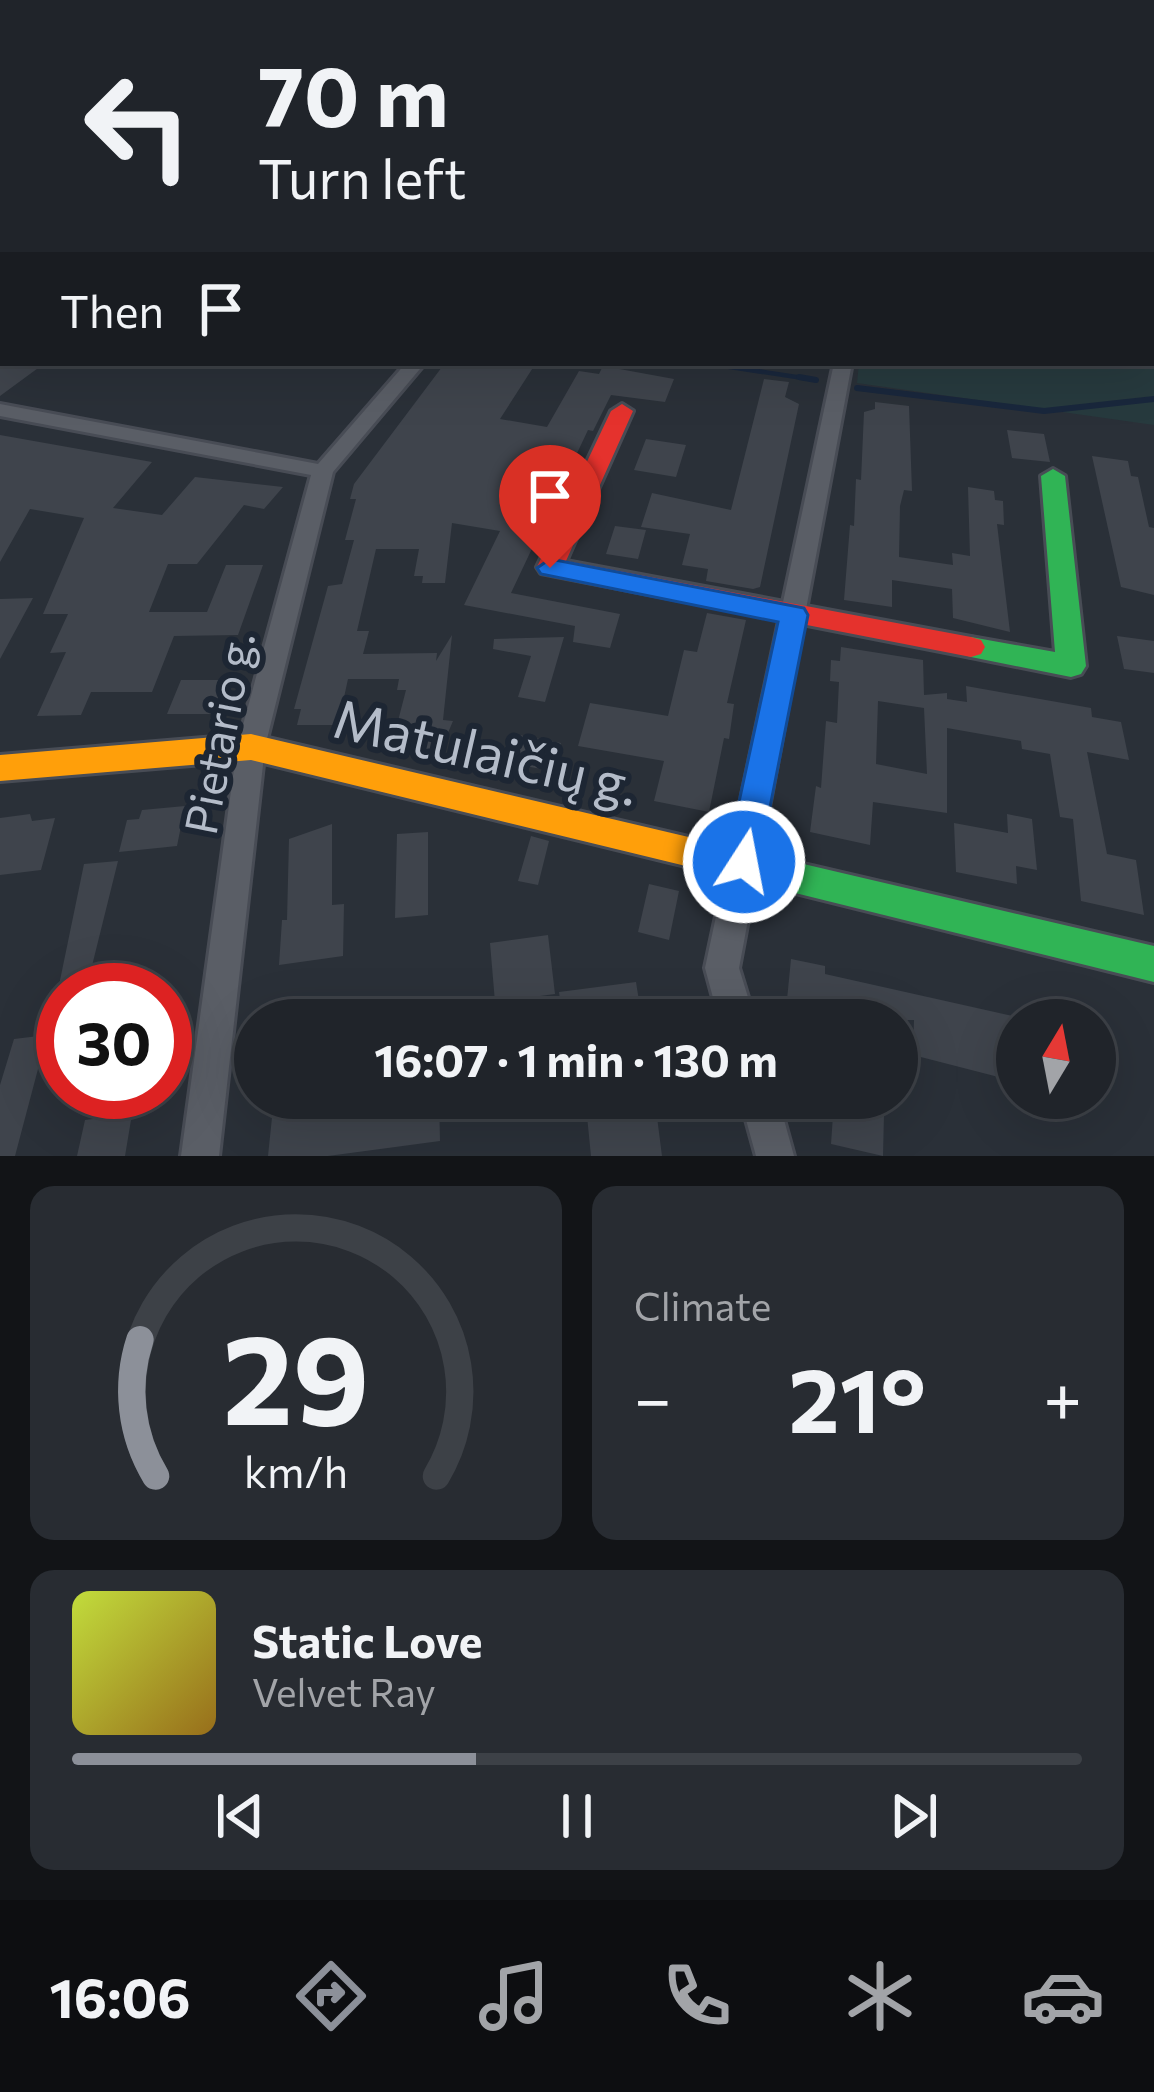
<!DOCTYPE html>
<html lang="en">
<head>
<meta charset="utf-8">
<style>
  :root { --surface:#20242a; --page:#282c32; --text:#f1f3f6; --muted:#a2a4a8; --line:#3d4147; --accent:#8c9099 }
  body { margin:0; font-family:Commissioner,sans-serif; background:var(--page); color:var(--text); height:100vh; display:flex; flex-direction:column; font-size:45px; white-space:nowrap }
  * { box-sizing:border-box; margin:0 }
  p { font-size:39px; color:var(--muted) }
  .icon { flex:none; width:66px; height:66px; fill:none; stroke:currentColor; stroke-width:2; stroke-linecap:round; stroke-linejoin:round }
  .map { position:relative; height:1156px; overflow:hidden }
  .sheet { display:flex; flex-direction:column; gap:30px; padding:30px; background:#121417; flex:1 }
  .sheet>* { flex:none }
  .top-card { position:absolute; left:0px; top:0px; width:1155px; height:366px; box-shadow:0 12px 48px #0002,0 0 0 3px var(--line); background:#20242a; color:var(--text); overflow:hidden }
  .needle { width:78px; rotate:10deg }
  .tools { position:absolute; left:996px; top:999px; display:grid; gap:24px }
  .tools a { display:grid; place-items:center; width:120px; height:120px; border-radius:50%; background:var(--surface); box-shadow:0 12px 48px #0002,0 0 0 3px var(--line); font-size:60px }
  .speed { position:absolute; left:36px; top:963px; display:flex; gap:24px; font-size:60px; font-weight:700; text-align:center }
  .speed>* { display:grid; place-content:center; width:156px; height:156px; border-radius:50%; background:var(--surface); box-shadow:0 12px 48px #0002,0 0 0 3px var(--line); line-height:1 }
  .speed .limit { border:18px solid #d22; background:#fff; color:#111 }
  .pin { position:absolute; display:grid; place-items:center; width:102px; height:102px; color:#fff; margin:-123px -51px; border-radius:50% 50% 50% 0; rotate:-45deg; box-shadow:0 0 12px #0007 }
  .pin .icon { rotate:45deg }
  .me { position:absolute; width:132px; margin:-66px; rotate:11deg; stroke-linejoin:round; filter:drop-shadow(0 0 9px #0008) }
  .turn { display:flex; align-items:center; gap:42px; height:252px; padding:0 60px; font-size:54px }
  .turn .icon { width:156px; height:156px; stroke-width:2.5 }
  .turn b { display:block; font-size:84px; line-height:102px }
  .then { display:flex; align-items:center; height:114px; padding:0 60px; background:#0003; gap:24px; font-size:45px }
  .big { font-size:90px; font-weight:700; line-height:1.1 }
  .sheet .tile { flex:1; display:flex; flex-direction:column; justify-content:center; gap:18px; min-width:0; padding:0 42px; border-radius:24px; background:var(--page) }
  .sheet .dial { align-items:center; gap:0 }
  .dial svg { height:312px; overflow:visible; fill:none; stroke:var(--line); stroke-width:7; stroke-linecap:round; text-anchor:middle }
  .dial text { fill:var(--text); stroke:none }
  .song { display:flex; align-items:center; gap:36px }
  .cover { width:144px; height:144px; border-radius:18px; background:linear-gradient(135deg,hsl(70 70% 55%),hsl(40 70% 35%)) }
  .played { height:12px; border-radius:6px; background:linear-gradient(90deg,var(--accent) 40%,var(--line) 40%) }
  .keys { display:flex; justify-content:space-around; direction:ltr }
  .heat { display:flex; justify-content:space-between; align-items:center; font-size:66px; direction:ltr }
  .sheet .tiles { flex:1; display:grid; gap:30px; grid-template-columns:1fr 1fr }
  .tile:last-child { grid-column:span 2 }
  .trip { position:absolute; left:234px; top:999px; width:684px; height:120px; border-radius:60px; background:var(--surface); box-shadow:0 12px 48px #0002,0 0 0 3px var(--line); font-weight:700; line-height:120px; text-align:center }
  .tabs { display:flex; height:192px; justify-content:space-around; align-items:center; background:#0d0e11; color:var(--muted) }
  .tabs .icon { width:84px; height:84px }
  .tabs .selected { color:var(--accent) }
  .tabs b { font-size:54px; color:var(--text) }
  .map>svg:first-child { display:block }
  .green { fill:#273a3e }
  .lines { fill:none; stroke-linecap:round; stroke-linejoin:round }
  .stream-far1 { stroke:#19273c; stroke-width:4.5 }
  .stream { stroke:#19273c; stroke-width:6 }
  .building { fill:#3f444c; fill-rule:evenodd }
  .street-casing { stroke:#484c55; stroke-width:6 }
  .fast-casing { stroke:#484c55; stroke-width:6 }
  .slow-casing { stroke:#484c55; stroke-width:6 }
  .jam-casing { stroke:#484c55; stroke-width:6 }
  .street { fill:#5a5e66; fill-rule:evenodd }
  .fast { fill:#30b455; fill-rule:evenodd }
  .slow { fill:#ff9f0a; fill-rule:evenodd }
  .jam { fill:#e5322d; fill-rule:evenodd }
  .rail { stroke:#595d64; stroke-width:3; stroke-dasharray:4.5 4.5; stroke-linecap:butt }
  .route { fill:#1a73e8; stroke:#114b97; stroke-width:3 }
  .labels { text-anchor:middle; stroke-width:12; stroke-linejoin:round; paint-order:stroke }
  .street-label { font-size:45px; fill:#b4bcc9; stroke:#1d2633 }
  .near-street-label { font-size:54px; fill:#b4bcc9; stroke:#1d2633 }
</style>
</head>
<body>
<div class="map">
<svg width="1154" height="1156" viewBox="0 0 1154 1156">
  <rect width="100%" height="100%" fill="#2a3038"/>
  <path class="green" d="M 1154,345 L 1154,425 L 857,383 L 859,363 L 1152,363 Z"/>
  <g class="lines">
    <path class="stream-far1" d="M 704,363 L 816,380"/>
    <path class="stream" d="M 799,377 L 816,380
      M 857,388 L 1044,411 L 1154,399"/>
  </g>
  <path class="building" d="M 0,363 L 45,363 L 0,396 Z
    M 445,363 L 536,363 L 500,419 L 547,427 L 579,371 L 599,374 L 603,366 L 674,379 L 665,402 L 611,395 L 593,431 L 588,430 L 511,593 L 620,614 L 610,648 L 573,642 L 575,626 L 464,605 L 500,531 L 452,523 L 445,583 L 422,583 L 423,576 L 414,576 L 419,549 L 376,549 L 357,631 L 369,631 L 363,654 L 437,653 L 436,661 L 452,635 L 443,720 L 453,721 L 436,761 L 391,748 L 406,690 L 397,690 L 399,679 L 348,679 L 338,725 L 297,725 L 301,709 L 294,709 L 328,586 L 342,584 L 354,540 L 345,540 L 356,499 L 350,499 L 354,484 Z
    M 764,379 L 789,382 L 785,397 L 799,404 L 760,587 L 753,589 L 706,581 L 708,569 L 682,565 L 690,534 L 641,527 L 652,493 L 731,510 Z
    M 875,402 L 909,406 L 912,491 L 904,490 L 900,506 L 899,557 L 953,565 L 952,553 L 970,556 L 968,487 L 994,491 L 995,500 L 1003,501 L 1004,525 L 997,524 L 1010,632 L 953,618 L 952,589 L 892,580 L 892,607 L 844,600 L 850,525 L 854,526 L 856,479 L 861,480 L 864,412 L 875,409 Z
    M 1007,430 L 1044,434 L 1050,462 L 1012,458 Z
    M 0,435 L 152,462 L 113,508 L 162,515 L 195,477 L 283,487 L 264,509 L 244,505 L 197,564 L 168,564 L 149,612 L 207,612 L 226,565 L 263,565 L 238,635 L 174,636 L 152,692 L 91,692 L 81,715 L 37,716 L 66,652 L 50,653 L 68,614 L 43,614 L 84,518 L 30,509 L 0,562 Z
    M 646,439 L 686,445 L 676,477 L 634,470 Z
    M 1092,456 L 1128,461 L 1131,476 L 1138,477 L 1149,527 L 1154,528 L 1154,595 L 1121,587 Z
    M 615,526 L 646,530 L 638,559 L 606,554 Z
    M 33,598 L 0,659 L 0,599 Z
    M 707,613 L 746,620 L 727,703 L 734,704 L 729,739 L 724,738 L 709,812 L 654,801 L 664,761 L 578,746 L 590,703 L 668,716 L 684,650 L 697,652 Z
    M 1117,636 L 1154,641 L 1154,673 L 1124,669 Z
    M 564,637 L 545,702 L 518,697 L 531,656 L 493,649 L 494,639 Z
    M 841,647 L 923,660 L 924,695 L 947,693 L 947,699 L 967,702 L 966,686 L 1091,708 L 1092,717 L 1121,722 L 1129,760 L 1087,752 L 1107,854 L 1136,860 L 1144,915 L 1081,901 L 1073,819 L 1060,817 L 1050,754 L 1022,749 L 1021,741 L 947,728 L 947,813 L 873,802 L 870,845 L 810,832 L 816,786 L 821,788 L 826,721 L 837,723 L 839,682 L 830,681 L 831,660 L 840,661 ZM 878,701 L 924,708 L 927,774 L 876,764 Z
    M 181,680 L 224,680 L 213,714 L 167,714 Z
    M 519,735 L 561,743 L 552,771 L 509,763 Z
    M 185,806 L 177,846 L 119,852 L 127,820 L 139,819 L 142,810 Z
    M 30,814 L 32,821 L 55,818 L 41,870 L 0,875 L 0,818 Z
    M 1007,814 L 1032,819 L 1037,870 L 1016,866 L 1017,884 L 956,872 L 954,823 L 1008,833 Z
    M 332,824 L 332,905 L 344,904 L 343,956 L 279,965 L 282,920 L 287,920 L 289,839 Z
    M 428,832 L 428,915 L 395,918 L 397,834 Z
    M 531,836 L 549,841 L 538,885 L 518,881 Z
    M 118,861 L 86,990 L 58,990 L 84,864 Z
    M 649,884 L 679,891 L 669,940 L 638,932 Z
    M 548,935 L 555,994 L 495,1002 L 490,943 Z
    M 791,959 L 825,966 L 825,974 L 1017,1017 L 1014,1081 L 913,1055 L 914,1020 L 785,1020 Z
    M 636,982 L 642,1020 L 563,1020 L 559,992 Z
    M 47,1035 L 15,1156 L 0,1156 L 0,1085 L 14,1039 Z
    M 274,1098 L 439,1098 L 440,1141 L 328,1156 L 268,1156 Z
    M 834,1101 L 884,1114 L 883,1156 L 831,1144 Z
    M 656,1109 L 662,1156 L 591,1156 L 587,1116 Z
    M 132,1114 L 125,1156 L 77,1156 L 85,1120 Z"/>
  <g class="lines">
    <defs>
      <path id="street" d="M 954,0 L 964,0 L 953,3 Z
        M 3,28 L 3,34 L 0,35 L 0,29 Z
        M 0,70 L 3,70 L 0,77 Z
        M 0,117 L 3,117 L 3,125 L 0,125 Z
        M 3,149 L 3,157 L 0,158 L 0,150 Z
        M 1152,251 L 1154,251 L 1154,261 L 1152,261 Z
        M 0,262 L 3,263 L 3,273 L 0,272 Z
        M 406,363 L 425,363 L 333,472 L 265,747 L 219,1156 L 181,1156 L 237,747 L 311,475 L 0,416 L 0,404 L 318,464 Z
        M 834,363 L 852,363 L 739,968 L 755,1020 L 719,1020 L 705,968 Z
        M 740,1098 L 778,1098 L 794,1156 L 756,1156 Z"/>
      <path id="fast" d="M 3,10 L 3,16 L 0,17 L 0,11 Z
        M 1053,469 L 1065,476 L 1086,666 L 1081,674 L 1071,677 L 971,657 L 961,654 L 957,647 L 961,640 L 971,637 L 1055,652 L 1041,476 Z
        M 731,847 L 1154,946 L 1154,982 L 731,877 L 719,873 L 713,862 L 719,851 Z"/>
      <path id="slow" d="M 251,734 L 731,847 L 743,851 L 749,862 L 743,873 L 731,877 L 251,760 L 0,781 L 0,755 Z"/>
      <path id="jam" d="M 622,404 L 633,411 L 566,561 L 971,637 L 981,640 L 985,647 L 981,654 L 971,657 L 541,573 L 537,567 L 611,411 Z"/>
    </defs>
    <use href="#street" class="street-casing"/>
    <use href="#fast" class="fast-casing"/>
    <use href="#slow" class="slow-casing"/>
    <use href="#jam" class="jam-casing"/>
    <use href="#street" class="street"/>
    <use href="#fast" class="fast"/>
    <use href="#slow" class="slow"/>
    <use href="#jam" class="jam"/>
    <path class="rail" d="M 70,3 L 82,0"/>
  </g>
  <path class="route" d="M 550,559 L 804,608 L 808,615 L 757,873 L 744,878 L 731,873 L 726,862 L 778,622 L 541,574 L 537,568 Z"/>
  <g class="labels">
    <g class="street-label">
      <text transform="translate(220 733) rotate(-79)" y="16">Pietario g.</text>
    </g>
    <g class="near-street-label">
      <text transform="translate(486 753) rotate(13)" y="19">Matulaičių g.</text>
    </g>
  </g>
</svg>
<div class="tools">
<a><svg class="needle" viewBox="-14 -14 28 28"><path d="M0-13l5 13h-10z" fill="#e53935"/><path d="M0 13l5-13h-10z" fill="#a2a4a8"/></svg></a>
</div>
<div class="speed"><div class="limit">30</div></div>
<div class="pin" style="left:550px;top:568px;background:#d93025"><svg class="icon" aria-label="arrive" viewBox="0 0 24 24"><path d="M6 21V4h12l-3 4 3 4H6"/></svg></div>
<svg class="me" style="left:744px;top:862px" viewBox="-20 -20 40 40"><circle r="17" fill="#1a73e8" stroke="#fff" stroke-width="3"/><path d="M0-11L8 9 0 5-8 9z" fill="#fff"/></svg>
<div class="trip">16:07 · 1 min · 130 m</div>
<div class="top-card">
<div class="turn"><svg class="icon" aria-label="left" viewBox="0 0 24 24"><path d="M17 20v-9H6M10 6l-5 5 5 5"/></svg><div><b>70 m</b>Turn left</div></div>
<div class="then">Then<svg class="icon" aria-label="arrive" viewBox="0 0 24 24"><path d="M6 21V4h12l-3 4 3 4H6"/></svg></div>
</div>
</div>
<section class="sheet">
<div class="tiles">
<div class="tile dial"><svg viewBox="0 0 100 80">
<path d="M14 69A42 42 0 1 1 86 69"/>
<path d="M14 69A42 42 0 0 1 10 34" stroke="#8c9099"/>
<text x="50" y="56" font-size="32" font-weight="700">29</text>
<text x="50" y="72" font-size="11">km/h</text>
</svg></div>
<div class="tile"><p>Climate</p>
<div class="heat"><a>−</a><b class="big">21°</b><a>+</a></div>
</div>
<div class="tile">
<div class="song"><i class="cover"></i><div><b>Static Love</b><p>Velvet Ray</p></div></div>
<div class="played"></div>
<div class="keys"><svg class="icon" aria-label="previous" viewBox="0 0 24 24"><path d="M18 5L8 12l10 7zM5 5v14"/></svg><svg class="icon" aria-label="pause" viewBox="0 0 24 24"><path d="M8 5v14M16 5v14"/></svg><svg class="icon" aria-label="next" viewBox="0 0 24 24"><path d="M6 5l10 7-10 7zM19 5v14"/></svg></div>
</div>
</div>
</section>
<nav class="tabs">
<b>16:06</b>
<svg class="icon selected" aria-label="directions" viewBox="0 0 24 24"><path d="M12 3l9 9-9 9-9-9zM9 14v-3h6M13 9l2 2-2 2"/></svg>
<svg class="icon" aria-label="music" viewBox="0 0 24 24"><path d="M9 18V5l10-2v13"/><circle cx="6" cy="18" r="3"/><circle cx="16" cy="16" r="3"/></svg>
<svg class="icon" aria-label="phone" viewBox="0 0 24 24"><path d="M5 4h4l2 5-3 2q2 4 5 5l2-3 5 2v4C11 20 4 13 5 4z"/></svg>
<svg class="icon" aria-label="climate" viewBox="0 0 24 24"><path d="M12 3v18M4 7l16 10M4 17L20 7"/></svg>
<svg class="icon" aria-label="car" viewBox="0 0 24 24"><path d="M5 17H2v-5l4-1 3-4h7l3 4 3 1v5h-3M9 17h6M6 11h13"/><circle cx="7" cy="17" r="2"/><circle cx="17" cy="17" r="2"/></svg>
</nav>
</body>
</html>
